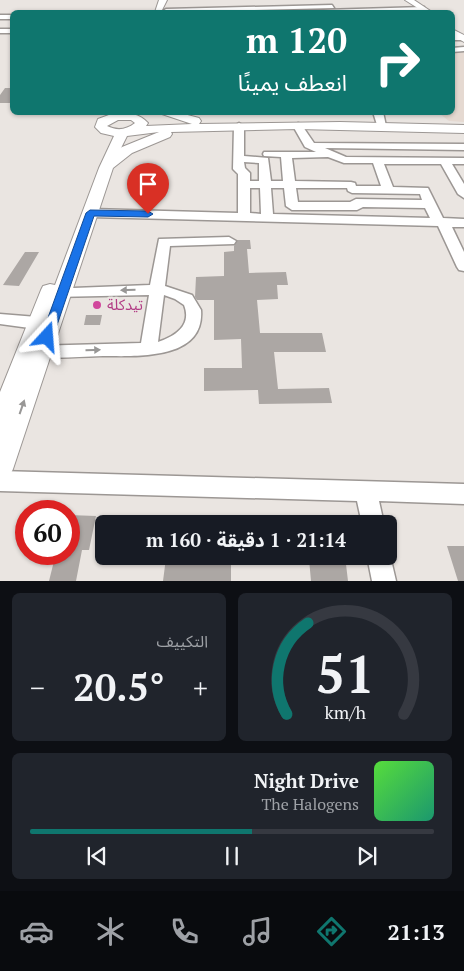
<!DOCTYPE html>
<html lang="ar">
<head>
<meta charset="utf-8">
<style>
  :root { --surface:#171b24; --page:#20242c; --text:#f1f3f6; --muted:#9ea1a6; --line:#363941; --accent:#0f766e }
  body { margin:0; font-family:"PT Serif","Noto Sans Arabic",serif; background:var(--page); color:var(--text); direction:rtl; height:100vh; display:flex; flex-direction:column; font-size:19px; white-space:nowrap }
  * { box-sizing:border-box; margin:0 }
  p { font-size:16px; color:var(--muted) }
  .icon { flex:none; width:28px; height:28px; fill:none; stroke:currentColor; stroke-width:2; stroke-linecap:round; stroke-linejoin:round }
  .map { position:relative; height:581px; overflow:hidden; direction:ltr }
  .details { display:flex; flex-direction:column; gap:12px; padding:12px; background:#0d0f14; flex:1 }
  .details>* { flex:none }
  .banner { position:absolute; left:10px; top:10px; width:445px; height:105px; border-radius:8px; box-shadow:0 1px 4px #0004; direction:rtl; background:#0f766e; color:#fff; overflow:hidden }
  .speed { position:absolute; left:15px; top:500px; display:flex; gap:10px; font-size:25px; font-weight:700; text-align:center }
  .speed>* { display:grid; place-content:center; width:65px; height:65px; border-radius:50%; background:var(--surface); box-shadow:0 1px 4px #0004; line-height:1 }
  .speed .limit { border:8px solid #d22; background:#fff; color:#111 }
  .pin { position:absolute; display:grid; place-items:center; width:42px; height:42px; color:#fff; margin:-51px -21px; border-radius:50% 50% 50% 0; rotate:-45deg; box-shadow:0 0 5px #0007 }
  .pin .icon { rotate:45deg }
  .me { position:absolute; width:55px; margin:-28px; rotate:19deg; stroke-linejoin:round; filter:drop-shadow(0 0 4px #0008) }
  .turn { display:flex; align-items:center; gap:18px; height:105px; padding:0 25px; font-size:22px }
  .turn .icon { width:65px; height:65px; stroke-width:2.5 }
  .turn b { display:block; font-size:35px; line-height:42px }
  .big { font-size:38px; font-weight:700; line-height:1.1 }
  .details .tile { flex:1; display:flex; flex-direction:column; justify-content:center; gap:8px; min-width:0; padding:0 18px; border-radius:8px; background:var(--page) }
  .details .dial { align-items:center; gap:0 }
  .dial svg { height:130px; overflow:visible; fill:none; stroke:var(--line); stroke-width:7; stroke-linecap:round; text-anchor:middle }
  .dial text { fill:var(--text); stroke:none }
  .song { display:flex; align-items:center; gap:15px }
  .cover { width:60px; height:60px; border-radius:8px; background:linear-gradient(135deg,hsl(110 70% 55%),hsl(160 70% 35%)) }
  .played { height:5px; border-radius:2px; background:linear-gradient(90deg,var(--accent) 55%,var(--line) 55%) }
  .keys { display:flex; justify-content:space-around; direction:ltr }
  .heat { display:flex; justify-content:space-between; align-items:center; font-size:28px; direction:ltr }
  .details .tiles { flex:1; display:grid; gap:12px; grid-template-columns:1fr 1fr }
  .tile:last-child { grid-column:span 2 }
  .trip { position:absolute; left:95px; top:515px; width:302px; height:50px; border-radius:8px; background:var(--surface); box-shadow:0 1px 4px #0004; font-weight:700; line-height:50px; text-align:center; direction:rtl }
  .dock { display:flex; height:80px; justify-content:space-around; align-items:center; background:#090b0e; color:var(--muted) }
  .dock .icon { width:35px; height:35px }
  .dock .on { color:var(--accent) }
  .dock b { font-size:22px; color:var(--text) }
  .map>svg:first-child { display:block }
  .built { fill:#e5d9d1 }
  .building { fill:#aca7a4 }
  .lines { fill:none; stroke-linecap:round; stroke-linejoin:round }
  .minor-casing { stroke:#9c9794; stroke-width:3 }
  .major-casing { stroke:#9c9794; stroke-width:2 }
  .minor { fill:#fff; fill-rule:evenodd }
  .major { fill:#fff; fill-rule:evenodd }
  .oneway { fill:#989796 }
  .route { fill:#1a73e8; stroke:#114b97 }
  .hotel-dot { fill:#d1479c; stroke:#eae5e1; stroke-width:2 }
  .labels { text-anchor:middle; stroke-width:4.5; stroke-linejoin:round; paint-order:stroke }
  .hotel-label { font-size:15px; fill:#b23c85; stroke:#eae5e1; text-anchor:start }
</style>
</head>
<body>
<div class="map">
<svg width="464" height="581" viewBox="0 0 464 581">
  <rect width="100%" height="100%" fill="#eae5e1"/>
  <path class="built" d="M 464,50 L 464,122 L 449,121 L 439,113 L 452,112 L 453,51 Z"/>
  <path class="building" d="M 5,88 L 12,88 L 12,103 L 0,103 L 0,95 Z
    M 237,240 L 250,240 L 251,249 L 247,249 L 249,273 L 286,272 L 288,285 L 277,285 L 278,299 L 257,300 L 260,333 L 322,333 L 326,352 L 274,352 L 278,389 L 329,388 L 332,403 L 259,404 L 258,390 L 204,391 L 204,368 L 242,368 L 241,339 L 214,340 L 214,300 L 197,300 L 195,297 L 196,277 L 224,276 L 224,252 L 234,251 L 234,246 Z
    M 25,252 L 39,252 L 19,286 L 3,285 Z
    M 86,315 L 102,315 L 100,325 L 84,325 Z
    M 69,515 L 96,516 L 89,550 L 82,550 L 76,581 L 49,581 L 55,557 L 69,557 Z
    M 447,546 L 464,546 L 464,581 L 458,581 Z
    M 315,556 L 345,556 L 348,581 L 311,581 L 309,559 L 316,559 Z
    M 166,558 L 231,559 L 231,581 L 163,581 Z"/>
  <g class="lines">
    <defs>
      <path id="minor" d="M 332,5 L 334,8 L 179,12 L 163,11 L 166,9 Z
        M 424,7 L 422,10 L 320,12 L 323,10 Z
        M 0,15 L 12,15 L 12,19 L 0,19 Z
        M 0,29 L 12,29 L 12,33 L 0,33 Z
        M 452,36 L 464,36 L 464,40 L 452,40 Z
        M 464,47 L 464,51 L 452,52 L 452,48 Z
        M 373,112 L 383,112 L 386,126 L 384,128 L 378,128 Z
        M 239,123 L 244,126 L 244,156 L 268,158 L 271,181 L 283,181 L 281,157 L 264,156 L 263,154 L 264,152 L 316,152 L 305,147 L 293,126 L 298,123 L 301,124 L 314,143 L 464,144 L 464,150 L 325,148 L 346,157 L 464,158 L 464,164 L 452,164 L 464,184 L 464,198 L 458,194 L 441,164 L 384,164 L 393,187 L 428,188 L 443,218 L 464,219 L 464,227 L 452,227 L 464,252 L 464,271 L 459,270 L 457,267 L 438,226 L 91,217 L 85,213 L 91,209 L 238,213 L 238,174 L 233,169 L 234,126 ZM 328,157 L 344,163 L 373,163 L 381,186 L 356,186 L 355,183 L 351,182 L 295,181 L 292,158 ZM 244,162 L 259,163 L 259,181 L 250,181 L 250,173 L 245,168 ZM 250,188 L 260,188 L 261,214 L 250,213 ZM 271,188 L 284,188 L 286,206 L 292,210 L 357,210 L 363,207 L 425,208 L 430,218 L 273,214 ZM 296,188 L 347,188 L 348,191 L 352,193 L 420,194 L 422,200 L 356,199 L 350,202 L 298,202 Z
        M 229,237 L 236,241 L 234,244 L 170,246 L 165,286 L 192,295 L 201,310 C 205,361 135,356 103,356 C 79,357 56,358 33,358 L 27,356 L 25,352 L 27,348 L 33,346 L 141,343 L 149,295 L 53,297 L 48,295 L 45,292 L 48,289 L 150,285 L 159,239 ZM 164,295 L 175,299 L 184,305 C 192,325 176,336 158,342 Z
        M 0,314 L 37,317 L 43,319 L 45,323 L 43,327 L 37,329 L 0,324 Z
        M 0,471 L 464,484 L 464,504 L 379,501 L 384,524 L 362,524 L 357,501 L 0,491 Z
        M 389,551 L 396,581 L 372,581 L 367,556 L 389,556 Z"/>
      <path id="major" d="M 159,0 L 167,0 L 161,12 L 155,12 Z
        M 405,0 L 414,0 L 432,12 L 424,12 Z
        M 452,29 L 464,35 L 464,42 L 452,35 Z
        M 117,112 C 129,113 139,113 148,123 L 146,126 L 192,124 L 156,112 L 176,112 L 199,118 L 201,121 L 199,124 L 340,122 L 464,125 L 464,133 L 298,129 L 171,132 L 172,134 L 170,137 L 132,153 L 113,168 L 13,469 L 9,477 L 0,480 L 0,392 L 41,290 L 43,286 L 50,284 L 55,285 L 99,168 L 114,136 L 101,133 L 95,127 L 98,119 ZM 118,120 L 131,120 L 135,123 C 126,130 117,131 107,126 ZM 159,132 L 122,147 L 121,148 L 127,136 Z"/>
    </defs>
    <use href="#minor" class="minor-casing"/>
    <use href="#major" class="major-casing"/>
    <use href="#minor" class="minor"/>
    <use href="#major" class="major"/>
  </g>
  <defs><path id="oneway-solid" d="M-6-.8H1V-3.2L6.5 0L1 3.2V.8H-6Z" transform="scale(1.25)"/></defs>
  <g class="oneway">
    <use href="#oneway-solid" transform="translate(128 290) rotate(179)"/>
    <use href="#oneway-solid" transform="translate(93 350) rotate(-2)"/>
    <use href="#oneway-solid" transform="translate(22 407) rotate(-71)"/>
  </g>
  <path class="route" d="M 90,210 L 148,211 L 153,214 L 148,217 L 94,216 L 53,337 L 51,340 L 42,340 L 41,337 L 86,213 Z"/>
  <circle class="hotel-dot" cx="97" cy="305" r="5"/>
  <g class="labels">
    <g class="hotel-label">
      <text x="107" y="310">تيدكلة</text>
    </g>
  </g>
</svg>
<div class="speed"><div class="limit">60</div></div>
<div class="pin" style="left:148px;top:214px;background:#d93025"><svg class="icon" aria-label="arrive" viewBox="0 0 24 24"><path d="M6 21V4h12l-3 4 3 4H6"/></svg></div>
<svg class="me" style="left:47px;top:337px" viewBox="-20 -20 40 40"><path d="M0-17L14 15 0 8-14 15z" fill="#1a73e8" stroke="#fff" stroke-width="4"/></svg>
<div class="trip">21:14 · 1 دقيقة · 160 m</div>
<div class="banner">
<div class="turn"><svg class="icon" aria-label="right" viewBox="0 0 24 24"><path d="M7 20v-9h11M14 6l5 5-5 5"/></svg><div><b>120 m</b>انعطف يمينًا</div></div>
</div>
</div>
<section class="details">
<div class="tiles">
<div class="tile dial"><svg viewBox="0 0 100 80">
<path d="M14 69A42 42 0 1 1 86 69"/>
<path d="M14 69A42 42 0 0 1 27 13" stroke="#0f766e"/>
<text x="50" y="56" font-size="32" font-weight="700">51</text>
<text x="50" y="72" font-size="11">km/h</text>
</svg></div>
<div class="tile"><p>التكييف</p>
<div class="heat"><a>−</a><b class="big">20.5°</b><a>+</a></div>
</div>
<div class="tile">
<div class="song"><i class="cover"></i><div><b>Night Drive</b><p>The Halogens</p></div></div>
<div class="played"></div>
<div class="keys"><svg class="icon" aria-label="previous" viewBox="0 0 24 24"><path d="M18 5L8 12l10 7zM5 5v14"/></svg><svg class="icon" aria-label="pause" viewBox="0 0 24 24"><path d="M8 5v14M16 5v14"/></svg><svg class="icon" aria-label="next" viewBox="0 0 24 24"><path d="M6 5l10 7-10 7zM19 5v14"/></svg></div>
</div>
</div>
</section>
<nav class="dock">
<b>21:13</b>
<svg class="icon on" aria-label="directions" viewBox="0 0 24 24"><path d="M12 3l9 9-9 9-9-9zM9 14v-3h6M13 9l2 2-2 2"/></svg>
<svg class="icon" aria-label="music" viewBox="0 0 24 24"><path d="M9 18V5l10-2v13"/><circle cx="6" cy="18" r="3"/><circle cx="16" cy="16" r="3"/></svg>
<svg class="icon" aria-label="phone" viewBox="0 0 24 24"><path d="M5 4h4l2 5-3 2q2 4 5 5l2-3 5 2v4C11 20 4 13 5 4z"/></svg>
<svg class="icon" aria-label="climate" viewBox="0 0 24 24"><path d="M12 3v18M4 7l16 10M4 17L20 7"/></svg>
<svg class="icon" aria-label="car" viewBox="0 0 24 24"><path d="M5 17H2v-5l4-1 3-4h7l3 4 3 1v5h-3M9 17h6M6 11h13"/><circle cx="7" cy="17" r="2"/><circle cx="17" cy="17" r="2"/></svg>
</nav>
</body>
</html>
